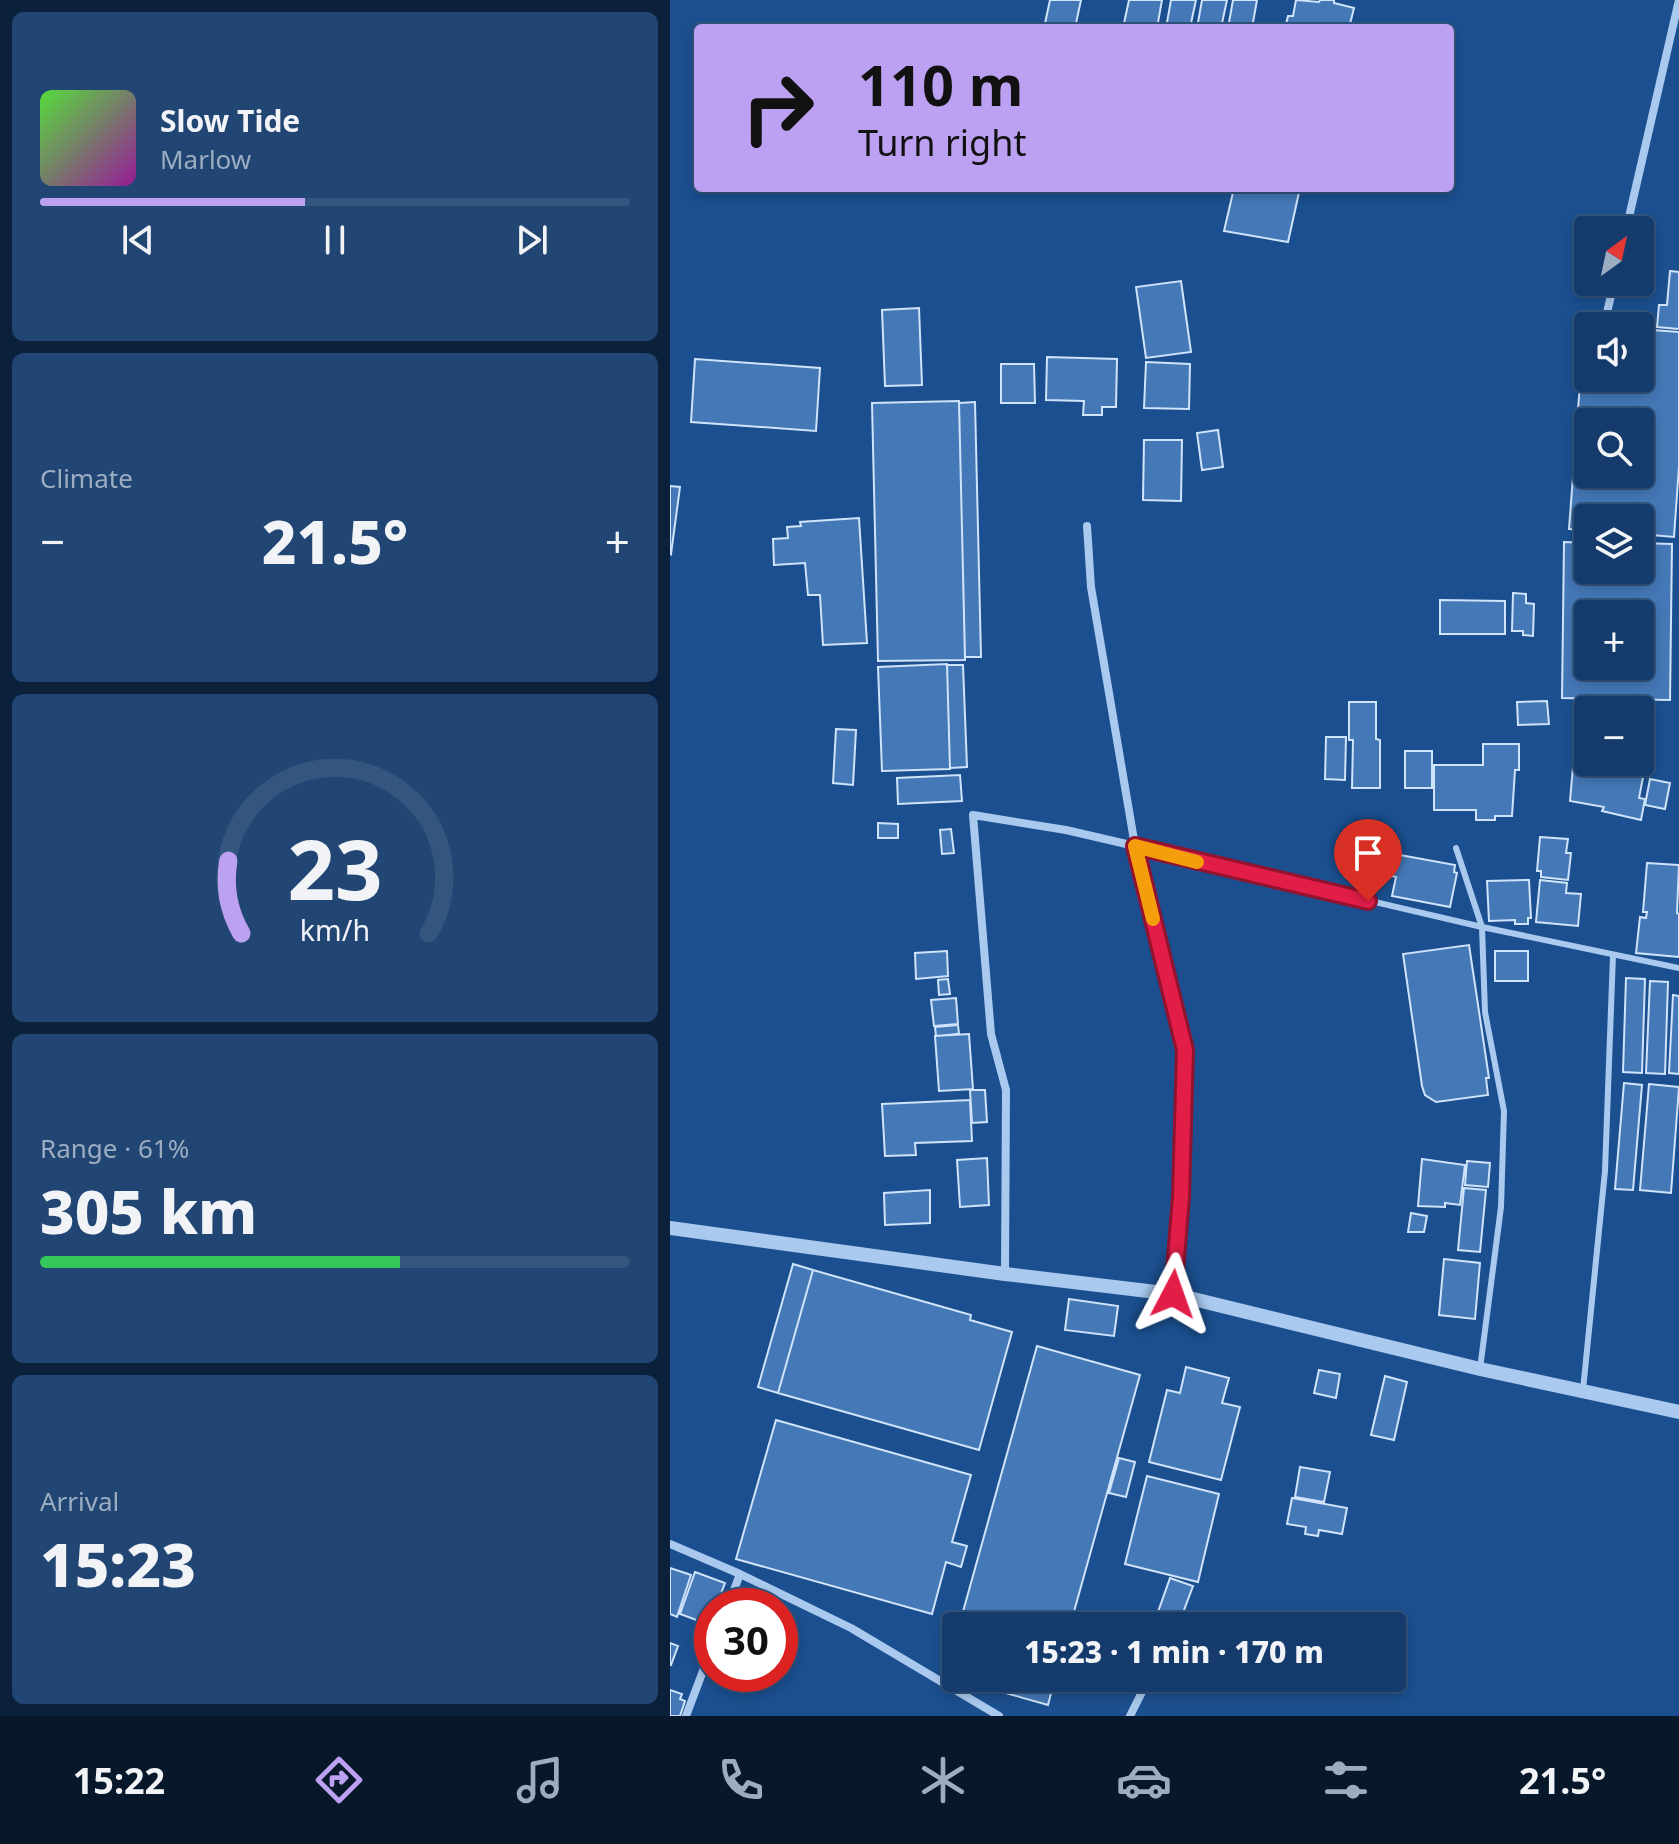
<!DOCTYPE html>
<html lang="en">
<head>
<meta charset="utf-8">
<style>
  :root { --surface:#143b6b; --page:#214673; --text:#f1f3f6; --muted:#9dadc1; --line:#33557e; --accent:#bca0f2 }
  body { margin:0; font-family:"Noto Sans",sans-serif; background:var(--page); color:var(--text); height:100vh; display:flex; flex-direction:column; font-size:30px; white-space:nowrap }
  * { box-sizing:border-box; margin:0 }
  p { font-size:26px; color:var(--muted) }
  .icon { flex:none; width:44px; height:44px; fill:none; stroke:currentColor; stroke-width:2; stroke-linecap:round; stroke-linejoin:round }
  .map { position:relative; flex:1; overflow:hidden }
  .sheet { display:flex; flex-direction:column; gap:12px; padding:12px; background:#0b203b; width:670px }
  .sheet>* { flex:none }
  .guide { position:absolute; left:24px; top:24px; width:760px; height:168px; border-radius:8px; box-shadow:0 4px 12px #0003,0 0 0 2px var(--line); background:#bca0f2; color:#111; overflow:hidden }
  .needle { width:52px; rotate:33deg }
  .fabs { position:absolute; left:904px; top:216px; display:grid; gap:16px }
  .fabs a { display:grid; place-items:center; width:80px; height:80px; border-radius:8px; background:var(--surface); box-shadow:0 4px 12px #0003,0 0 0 2px var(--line); font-size:40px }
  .speed { position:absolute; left:24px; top:1588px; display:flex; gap:16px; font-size:40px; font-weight:700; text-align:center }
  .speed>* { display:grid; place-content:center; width:104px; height:104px; border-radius:50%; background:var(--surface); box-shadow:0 4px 12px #0003,0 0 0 2px var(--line); line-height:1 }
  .speed .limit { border:12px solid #d22; background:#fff; color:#111 }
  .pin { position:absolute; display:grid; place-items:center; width:68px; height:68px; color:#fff; margin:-82px -34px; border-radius:50% 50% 50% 0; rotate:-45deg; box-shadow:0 0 8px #0007 }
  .pin .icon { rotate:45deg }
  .me { position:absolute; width:88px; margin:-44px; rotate:4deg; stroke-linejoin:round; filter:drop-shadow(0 0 6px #0008) }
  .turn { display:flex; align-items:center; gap:28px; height:168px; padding:0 32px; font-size:36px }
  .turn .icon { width:104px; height:104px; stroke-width:2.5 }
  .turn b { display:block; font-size:56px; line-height:68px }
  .big { font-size:60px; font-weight:800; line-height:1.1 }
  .sheet .tile { flex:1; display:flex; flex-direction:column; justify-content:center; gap:12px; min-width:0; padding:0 28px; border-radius:12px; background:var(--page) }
  .sheet .dial { align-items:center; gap:0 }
  .dial svg { height:208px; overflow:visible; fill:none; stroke:var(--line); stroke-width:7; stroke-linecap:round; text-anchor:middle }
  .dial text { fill:var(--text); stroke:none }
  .song { display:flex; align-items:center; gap:24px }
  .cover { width:96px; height:96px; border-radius:12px; background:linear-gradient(135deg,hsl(110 70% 55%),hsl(300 70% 35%)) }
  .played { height:8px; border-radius:4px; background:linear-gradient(90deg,var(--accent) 45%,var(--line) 45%) }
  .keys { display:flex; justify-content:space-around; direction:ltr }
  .heat { display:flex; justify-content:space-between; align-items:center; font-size:44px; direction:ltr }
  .charge { height:12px; border-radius:6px; background:linear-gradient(90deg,#34c759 61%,var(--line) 0) }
  .trip { position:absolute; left:272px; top:1612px; width:464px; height:80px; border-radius:8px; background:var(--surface); box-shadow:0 4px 12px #0003,0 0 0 2px var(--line); font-weight:800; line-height:80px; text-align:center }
  .tab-bar { display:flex; height:128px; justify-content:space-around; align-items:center; background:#08182b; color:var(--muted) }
  .tab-bar .icon { width:56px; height:56px }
  .tab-bar .on { color:var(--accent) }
  .tab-bar b { font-size:36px; color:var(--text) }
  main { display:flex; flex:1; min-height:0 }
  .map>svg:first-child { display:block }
  .building { fill:#4478b7; stroke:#cfe3fa; stroke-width:2; fill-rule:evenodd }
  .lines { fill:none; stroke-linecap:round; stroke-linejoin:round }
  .service { stroke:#a9c9ee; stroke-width:6 }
  .minor { stroke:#a9c9ee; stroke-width:8 }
  .tertiary { stroke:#a9c9ee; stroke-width:14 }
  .route-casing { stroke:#92132f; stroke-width:20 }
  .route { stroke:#e11d48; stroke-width:14 }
  .slow { stroke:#f59e0b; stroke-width:14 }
</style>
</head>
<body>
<main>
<section class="sheet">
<div class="tile">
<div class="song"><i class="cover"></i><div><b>Slow Tide</b><p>Marlow</p></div></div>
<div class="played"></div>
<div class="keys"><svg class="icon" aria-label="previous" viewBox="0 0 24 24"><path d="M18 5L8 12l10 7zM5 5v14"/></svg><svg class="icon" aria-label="pause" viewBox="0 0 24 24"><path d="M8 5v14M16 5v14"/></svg><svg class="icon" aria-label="next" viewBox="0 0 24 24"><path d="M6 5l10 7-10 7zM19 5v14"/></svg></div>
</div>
<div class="tile"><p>Climate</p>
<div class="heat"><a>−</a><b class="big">21.5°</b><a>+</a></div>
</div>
<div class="tile dial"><svg viewBox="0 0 100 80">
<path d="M14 69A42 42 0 1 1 86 69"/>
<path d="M14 69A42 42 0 0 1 9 41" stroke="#bca0f2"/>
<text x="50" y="56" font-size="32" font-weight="700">23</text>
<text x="50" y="72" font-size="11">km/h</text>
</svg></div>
<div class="tile"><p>Range · 61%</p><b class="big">305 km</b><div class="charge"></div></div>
<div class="tile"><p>Arrival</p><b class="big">15:23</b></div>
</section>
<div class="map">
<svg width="1009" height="1716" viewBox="0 0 1009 1716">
  <rect width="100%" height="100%" fill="#1b4f8f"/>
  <path class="building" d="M 380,0 L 411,0 L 405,28 L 374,28 Z
    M 459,0 L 492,0 L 487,28 L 453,28 Z
    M 501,0 L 526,0 L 520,28 L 496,28 Z
    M 532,0 L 557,0 L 551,28 L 527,28 Z
    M 563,0 L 587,0 L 582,28 L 558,28 Z
    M 626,0 L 649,2 L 650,0 L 664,0 L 664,3 L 684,8 L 679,28 L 615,28 L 618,16 L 623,16 Z
    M 564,188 L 630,188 L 618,242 L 554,231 Z
    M 1000,271 L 1009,272 L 1009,329 L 987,327 L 989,305 L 997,305 Z
    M 511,281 L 521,352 L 476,358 L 466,287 Z
    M 249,308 L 252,385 L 215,386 L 212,310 Z
    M 970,329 L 1009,332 L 1009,466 L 1004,537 L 970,534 L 970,518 L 918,518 L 918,530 L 899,529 L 912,357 L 918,358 L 918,378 L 970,378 ZM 918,422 L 970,422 L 970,474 L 918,474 Z
    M 377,357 L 447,359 L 446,407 L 432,407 L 432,415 L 413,415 L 414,401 L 376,400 Z
    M 25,359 L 150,368 L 146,431 L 21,422 Z
    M 476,362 L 520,364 L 519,409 L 474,408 Z
    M 331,364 L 364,364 L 365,403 L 331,403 Z
    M 289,401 L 295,660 L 208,661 L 202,403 Z
    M 305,402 L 311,657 L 295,657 L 289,403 Z
    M 548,430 L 553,467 L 532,470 L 527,433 Z
    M 474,440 L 512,440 L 511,501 L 473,500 Z
    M 0,486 L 10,487 L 1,554 L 0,553 Z
    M 189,518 L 197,643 L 153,645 L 150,595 L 138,595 L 135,563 L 104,565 L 103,539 L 118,538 L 117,527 L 131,526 L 130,522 Z
    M 894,542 L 918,543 L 918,570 L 970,570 L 970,543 L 1002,544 L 1000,700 L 892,698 ZM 918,614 L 970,614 L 970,666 L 918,666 Z
    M 843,593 L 856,594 L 856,603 L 864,604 L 863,636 L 853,635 L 853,631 L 842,631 Z
    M 770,600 L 835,601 L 835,634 L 770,634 Z
    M 277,664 L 280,769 L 212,771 L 208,667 Z
    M 277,665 L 293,665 L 297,767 L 280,768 Z
    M 877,701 L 879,724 L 848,725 L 847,702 Z
    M 679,702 L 706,702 L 706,739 L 710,740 L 710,788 L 682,788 L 683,740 L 679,740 Z
    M 920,702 L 954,703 L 954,710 L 920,710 Z
    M 166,729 L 186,730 L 183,785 L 163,783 Z
    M 656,737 L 676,737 L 675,780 L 655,779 Z
    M 813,744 L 849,744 L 849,770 L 845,770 L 842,816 L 825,816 L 825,820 L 806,820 L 806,810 L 764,810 L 764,765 L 813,765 Z
    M 735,751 L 762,751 L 762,788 L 735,788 Z
    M 904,755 L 918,757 L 918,762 L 946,762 L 975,767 L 969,798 L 975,799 L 971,820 L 932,811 L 934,807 L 900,801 Z
    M 290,775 L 292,801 L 228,804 L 227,778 Z
    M 980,779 L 1000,783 L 995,809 L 975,805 Z
    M 208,823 L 228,824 L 228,838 L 208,838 Z
    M 281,829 L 284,853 L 272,854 L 270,830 Z
    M 723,834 L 726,847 L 718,848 L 716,835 Z
    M 870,837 L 898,839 L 896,853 L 901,853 L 898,880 L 871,877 L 871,871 L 867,871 Z
    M 730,855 L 785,865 L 784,872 L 787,873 L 780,907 L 722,896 L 726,877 L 718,875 L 721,856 Z
    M 977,863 L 1009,865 L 1007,913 L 1009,914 L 1009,957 L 966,953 L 970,917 L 976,918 L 977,912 L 973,912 Z
    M 859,880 L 861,918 L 858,918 L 858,924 L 845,924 L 845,920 L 819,921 L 817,881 Z
    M 870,880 L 897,883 L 896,893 L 911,894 L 908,926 L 866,922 Z
    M 799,945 L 819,1078 L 816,1078 L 818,1095 L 766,1102 L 755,1095 L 752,1086 L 733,954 Z
    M 277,951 L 278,976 L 246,979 L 245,953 Z
    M 825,951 L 858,951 L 858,981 L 825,981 Z
    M 956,978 L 975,979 L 972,1073 L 953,1072 Z
    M 278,979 L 280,994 L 269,995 L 268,980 Z
    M 980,981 L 998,982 L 995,1074 L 976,1073 Z
    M 1003,995 L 1009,996 L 1009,1074 L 999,1073 Z
    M 286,998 L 288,1024 L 264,1026 L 261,1000 Z
    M 288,1025 L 289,1034 L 266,1036 L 265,1027 Z
    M 299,1034 L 303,1089 L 269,1091 L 265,1036 Z
    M 954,1083 L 972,1085 L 963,1190 L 945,1189 Z
    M 979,1084 L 1009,1087 L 1001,1193 L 970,1190 Z
    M 300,1090 L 315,1090 L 317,1122 L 302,1123 Z
    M 300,1100 L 302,1141 L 245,1143 L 246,1155 L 215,1156 L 212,1104 Z
    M 317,1158 L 319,1205 L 290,1207 L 287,1160 Z
    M 752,1159 L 795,1165 L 790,1205 L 775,1203 L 775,1207 L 748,1206 Z
    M 797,1161 L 820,1163 L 818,1187 L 795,1185 Z
    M 794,1188 L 816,1190 L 810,1252 L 788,1250 Z
    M 260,1190 L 260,1223 L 215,1225 L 214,1193 Z
    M 741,1213 L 757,1216 L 754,1232 L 738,1232 Z
    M 774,1259 L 810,1263 L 805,1319 L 769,1315 Z
    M 123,1264 L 143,1270 L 108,1393 L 88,1387 Z
    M 143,1270 L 301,1315 L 300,1320 L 342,1332 L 309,1450 L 108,1393 Z
    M 399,1299 L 448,1306 L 444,1336 L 395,1330 Z
    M 367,1346 L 470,1375 L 400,1626 L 289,1626 Z
    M 516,1367 L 559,1378 L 552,1403 L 570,1407 L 551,1480 L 479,1462 L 497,1390 L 510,1393 Z
    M 649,1370 L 670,1374 L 666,1398 L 644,1393 Z
    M 715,1376 L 737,1382 L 724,1440 L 701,1435 Z
    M 106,1420 L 301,1475 L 282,1542 L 297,1546 L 291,1567 L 276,1562 L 262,1614 L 66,1559 Z
    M 449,1458 L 465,1462 L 456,1497 L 439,1493 Z
    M 630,1467 L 660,1472 L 654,1502 L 625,1497 Z
    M 477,1476 L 549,1494 L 528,1582 L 455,1564 Z
    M 622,1498 L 677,1508 L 672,1534 L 649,1530 L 648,1536 L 635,1534 L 636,1527 L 617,1524 Z
    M 0,1568 L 21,1575 L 7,1617 L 0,1614 Z
    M 25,1572 L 55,1583 L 46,1606 L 42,1606 L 40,1625 L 10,1614 Z
    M 500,1578 L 523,1586 L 508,1626 L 483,1626 Z
    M 286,1636 L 286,1678 L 385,1678 L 378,1705 L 275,1676 Z
    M 0,1643 L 8,1646 L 1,1665 L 0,1665 Z
    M 0,1690 L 12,1694 L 10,1699 L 15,1701 L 10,1716 L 0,1716 Z"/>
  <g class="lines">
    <path class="service" d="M 465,846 L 812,927 L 1009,968
      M 786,848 L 812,927 L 815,1012 L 834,1111 L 831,1207 L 810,1369
      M 913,1390 L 935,1171 L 943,955"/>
    <path class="minor" d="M 956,230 L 1009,0
      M 934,326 L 944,282
      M 417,526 L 421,587 L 465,846 L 515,1050 L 511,1197 L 503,1294
      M 335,1274 L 336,1090 L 321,1034 L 303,815 L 396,830 L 465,846
      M 0,1544 L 70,1574 L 181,1628 L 329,1716
      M 58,1606 L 70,1574
      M 16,1716 L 42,1647
      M 460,1716 L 479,1678"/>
    <path class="tertiary" d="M 0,1228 L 335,1274 L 503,1294 L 810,1369 L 1009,1412"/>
  </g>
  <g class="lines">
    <defs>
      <path id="route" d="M 503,1294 L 511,1197 L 515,1050 L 465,846 L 698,901"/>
    </defs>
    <use href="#route" class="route-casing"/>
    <use href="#route" class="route"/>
    <path class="slow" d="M 483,919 L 465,846 L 527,862"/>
  </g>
</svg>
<div class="fabs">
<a><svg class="needle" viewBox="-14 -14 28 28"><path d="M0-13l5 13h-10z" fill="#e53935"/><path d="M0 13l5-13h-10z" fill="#9dadc1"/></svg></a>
<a><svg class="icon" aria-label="sound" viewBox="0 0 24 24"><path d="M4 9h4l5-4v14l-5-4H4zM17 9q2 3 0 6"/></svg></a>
<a><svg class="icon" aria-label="search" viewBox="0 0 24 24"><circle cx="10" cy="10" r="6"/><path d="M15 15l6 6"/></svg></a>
<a><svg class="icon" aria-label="layers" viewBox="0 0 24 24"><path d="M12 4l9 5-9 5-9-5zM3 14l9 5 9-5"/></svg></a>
<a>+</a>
<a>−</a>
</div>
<div class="speed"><div class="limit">30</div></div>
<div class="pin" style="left:698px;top:901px;background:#d93025"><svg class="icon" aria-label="arrive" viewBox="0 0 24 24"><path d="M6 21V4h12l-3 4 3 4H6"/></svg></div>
<svg class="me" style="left:503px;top:1294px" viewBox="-20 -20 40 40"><path d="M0-17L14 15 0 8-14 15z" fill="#e11d48" stroke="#fff" stroke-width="4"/></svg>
<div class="trip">15:23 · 1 min · 170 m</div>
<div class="guide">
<div class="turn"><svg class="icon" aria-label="right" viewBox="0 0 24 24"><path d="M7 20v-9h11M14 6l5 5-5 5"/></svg><div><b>110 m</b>Turn right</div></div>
</div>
</div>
</main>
<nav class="tab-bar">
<b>15:22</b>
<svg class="icon on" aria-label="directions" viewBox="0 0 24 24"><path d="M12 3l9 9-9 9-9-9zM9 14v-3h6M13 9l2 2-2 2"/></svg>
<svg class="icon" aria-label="music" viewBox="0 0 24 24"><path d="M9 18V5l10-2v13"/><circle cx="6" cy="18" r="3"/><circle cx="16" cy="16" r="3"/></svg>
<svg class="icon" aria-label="phone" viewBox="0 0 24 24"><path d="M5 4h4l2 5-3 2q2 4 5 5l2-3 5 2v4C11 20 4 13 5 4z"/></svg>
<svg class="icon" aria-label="climate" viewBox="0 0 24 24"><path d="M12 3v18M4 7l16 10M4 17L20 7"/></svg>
<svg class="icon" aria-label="car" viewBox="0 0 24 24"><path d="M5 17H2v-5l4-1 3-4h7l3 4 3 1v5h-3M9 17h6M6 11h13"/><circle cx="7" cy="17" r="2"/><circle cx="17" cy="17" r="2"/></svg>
<svg class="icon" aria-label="filters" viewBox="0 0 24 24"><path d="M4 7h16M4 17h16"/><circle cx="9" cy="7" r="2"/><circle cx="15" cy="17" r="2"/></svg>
<b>21.5°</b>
</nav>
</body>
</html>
